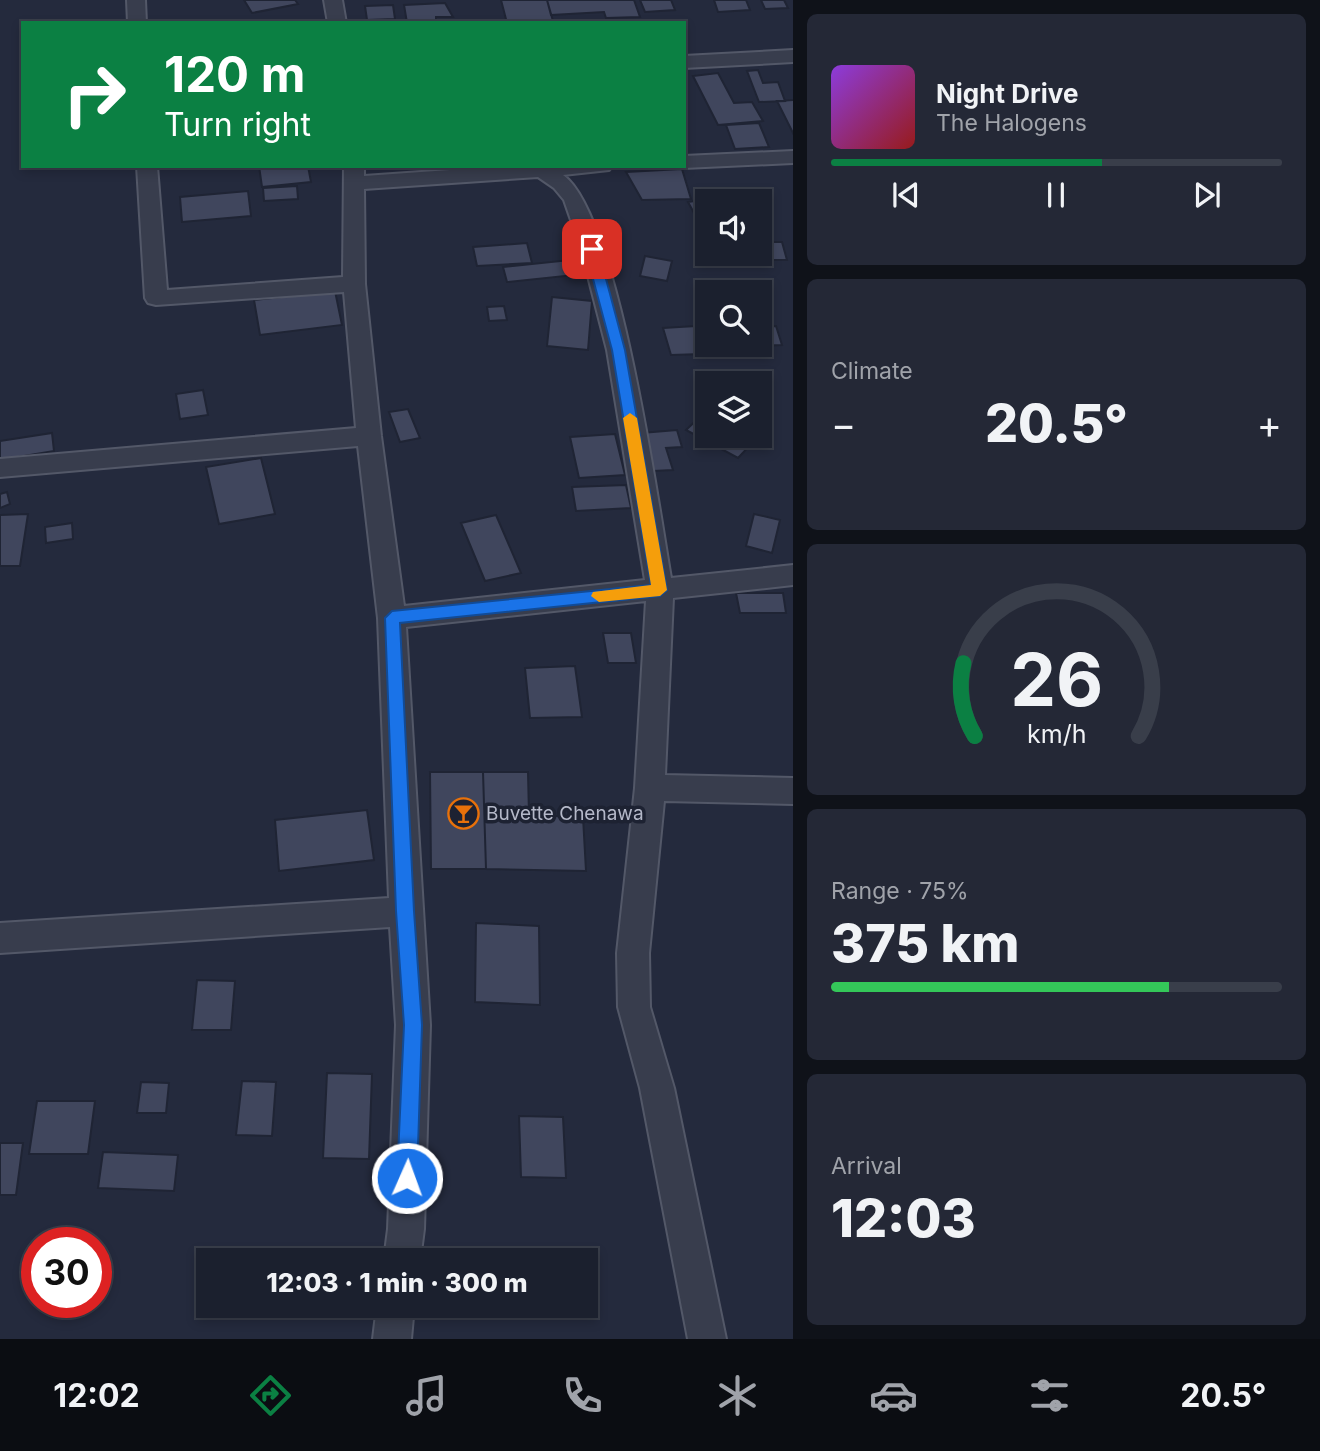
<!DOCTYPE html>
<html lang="en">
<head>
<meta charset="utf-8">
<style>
  :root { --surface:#1b202e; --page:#242836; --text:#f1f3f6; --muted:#a0a3aa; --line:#393e4a; --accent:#0b8043 }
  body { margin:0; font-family:Inter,sans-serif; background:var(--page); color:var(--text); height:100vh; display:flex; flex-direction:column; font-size:26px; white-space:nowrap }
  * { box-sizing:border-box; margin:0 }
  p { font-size:23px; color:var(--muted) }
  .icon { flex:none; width:38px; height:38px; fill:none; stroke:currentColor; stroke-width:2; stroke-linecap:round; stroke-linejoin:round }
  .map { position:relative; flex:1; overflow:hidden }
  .panel { display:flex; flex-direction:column; gap:14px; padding:14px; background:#0f1219; width:527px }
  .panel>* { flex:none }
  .hud { position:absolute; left:21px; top:21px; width:665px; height:147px; border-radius:0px; box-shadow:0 4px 10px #0003,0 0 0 2px var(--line); background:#0b8043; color:#fff; overflow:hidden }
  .tools { position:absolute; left:695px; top:189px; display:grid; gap:14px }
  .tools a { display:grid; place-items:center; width:77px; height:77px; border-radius:0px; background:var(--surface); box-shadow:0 4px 10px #0003,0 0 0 2px var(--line); font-size:35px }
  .speed { position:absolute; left:21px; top:1227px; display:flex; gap:14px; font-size:35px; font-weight:700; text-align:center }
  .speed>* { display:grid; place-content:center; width:91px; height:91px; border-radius:50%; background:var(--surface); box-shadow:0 4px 10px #0003,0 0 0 2px var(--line); line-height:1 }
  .speed .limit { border:10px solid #d22; background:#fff; color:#111 }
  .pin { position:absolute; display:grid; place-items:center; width:60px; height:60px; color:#fff; margin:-30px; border-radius:14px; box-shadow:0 4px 10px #0006 }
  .me { position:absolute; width:77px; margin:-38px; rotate:2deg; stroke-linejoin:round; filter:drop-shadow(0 0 5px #0008) }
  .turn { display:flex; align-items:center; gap:24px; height:147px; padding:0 28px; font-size:32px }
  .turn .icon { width:91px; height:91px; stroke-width:2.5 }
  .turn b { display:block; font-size:49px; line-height:60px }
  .big { font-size:52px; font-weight:800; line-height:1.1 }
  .panel .tile { flex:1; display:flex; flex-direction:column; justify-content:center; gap:10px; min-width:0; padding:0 24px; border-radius:10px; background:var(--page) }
  .panel .dial { align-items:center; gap:0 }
  .dial svg { height:182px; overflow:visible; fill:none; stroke:var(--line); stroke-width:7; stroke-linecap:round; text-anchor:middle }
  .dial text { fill:var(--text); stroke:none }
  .song { display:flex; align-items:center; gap:21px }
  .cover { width:84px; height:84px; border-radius:10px; background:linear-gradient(135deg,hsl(270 70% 55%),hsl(0 70% 35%)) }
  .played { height:7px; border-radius:4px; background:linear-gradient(90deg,var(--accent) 60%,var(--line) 60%) }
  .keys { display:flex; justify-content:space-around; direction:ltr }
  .heat { display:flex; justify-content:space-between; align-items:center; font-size:38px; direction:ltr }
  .charge { height:10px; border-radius:5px; background:linear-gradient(90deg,#34c759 75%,var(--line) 0) }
  .trip { position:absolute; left:196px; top:1248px; width:402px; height:70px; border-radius:0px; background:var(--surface); box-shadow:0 4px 10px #0003,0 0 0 2px var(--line); font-weight:800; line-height:70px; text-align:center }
  .tab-bar { display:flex; height:112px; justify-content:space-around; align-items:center; background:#0b0d12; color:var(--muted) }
  .tab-bar .icon { width:49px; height:49px }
  .tab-bar .selected { color:var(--accent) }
  .tab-bar b { font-size:32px; color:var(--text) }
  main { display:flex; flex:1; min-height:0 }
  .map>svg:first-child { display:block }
  .building { fill:#40465d; stroke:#1f2434; stroke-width:2 }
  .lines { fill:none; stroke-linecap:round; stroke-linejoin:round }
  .street-casing { stroke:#535868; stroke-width:4 }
  .street { fill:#383d4d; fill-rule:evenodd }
  .route { fill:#1a73e8; stroke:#114b97; stroke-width:2 }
  .slow { fill:#f59e0b }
  .labels { text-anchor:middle; stroke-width:7; stroke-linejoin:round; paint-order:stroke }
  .poi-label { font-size:19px; fill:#b4b8c8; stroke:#1d2232; text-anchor:start }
</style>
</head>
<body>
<main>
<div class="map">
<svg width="794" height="1339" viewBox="0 0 794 1339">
  <rect width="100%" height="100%" fill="#242a3d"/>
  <path class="building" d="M 244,0 L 295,0 L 298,4 L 252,13 Z
    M 501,0 L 547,0 L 553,21 L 507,23 Z
    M 547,0 L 634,0 L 640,17 L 606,18 L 604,12 L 551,15 Z
    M 640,0 L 671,0 L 675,10 L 645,12 Z
    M 714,0 L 746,0 L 750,10 L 718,12 Z
    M 761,0 L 784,0 L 788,8 L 765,9 Z
    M 445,3 L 453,17 L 436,17 L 436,23 L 407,23 L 404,5 Z
    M 393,5 L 395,19 L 367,20 L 365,6 Z
    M 758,70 L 763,83 L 778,82 L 785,101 L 759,102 L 747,71 Z
    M 718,73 L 734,103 L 752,102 L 763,121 L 718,125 L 693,76 Z
    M 794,100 L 794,135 L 777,101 Z
    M 759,123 L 769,147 L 735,149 L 726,125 Z
    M 259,166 L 308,166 L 311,182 L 262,187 Z
    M 682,169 L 691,199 L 642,200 L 626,172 Z
    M 297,186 L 298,199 L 264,201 L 263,188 Z
    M 248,191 L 251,216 L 182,222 L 180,197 Z
    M 708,199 L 707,220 L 699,222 L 688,202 Z
    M 760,242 L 782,242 L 787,260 L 753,260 L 751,254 L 760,254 Z
    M 527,243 L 532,263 L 477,266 L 473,247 Z
    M 645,256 L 672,261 L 667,281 L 640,276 Z
    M 570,260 L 575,275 L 507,282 L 503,267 Z
    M 335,291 L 342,325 L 260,335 L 254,300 Z
    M 552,297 L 592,301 L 588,350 L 547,346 Z
    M 504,306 L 507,320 L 489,321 L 487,307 Z
    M 696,326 L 703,354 L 671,355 L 663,328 Z
    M 776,326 L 782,345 L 732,347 L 732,345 L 760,345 L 760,327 Z
    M 203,390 L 208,415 L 180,419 L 176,394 Z
    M 408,409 L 420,438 L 400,442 L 389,412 Z
    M 706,411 L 707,436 L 757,438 L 738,458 L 686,430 Z
    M 677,430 L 682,447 L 666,448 L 673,470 L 653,471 L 641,433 Z
    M 52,433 L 54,451 L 0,460 L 0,441 Z
    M 615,434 L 625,475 L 579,478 L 570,437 Z
    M 261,458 L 275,514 L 219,524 L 206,467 Z
    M 626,485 L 631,508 L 576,511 L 572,487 Z
    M 7,492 L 10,504 L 0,508 L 0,494 Z
    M 28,514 L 20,566 L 0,566 L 0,515 Z
    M 754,514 L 780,520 L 772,553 L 746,546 Z
    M 496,515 L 521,573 L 485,581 L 461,523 Z
    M 72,523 L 73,539 L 46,543 L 45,527 Z
    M 736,593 L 783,593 L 786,613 L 740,613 Z
    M 603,633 L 631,633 L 636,663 L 608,663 Z
    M 575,666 L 582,717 L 530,718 L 525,668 Z
    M 430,772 L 483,772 L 486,869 L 431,869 Z
    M 483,772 L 528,772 L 529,815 L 583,817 L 586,871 L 486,869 Z
    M 367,810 L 374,860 L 279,871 L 275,820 Z
    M 476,923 L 539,926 L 540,1005 L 475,1002 Z
    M 197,980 L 235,981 L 231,1030 L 192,1030 Z
    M 327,1073 L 372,1074 L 369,1159 L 323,1158 Z
    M 242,1081 L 276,1082 L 272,1136 L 236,1135 Z
    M 141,1082 L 169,1083 L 166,1113 L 137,1113 Z
    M 37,1101 L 95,1101 L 88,1154 L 29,1154 Z
    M 519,1116 L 563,1117 L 566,1178 L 521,1177 Z
    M 0,1143 L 23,1143 L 16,1195 L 0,1195 Z
    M 103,1152 L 178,1155 L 174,1191 L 98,1188 Z"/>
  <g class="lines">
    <defs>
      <path id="street" d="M 127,0 L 145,0 L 146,23 L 128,23 Z
        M 324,0 L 342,0 L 346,23 L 328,23 Z
        M 794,50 L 794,62 L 684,68 L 684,56 Z
        M 794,151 L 794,163 L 684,168 L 677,166 L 684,166 L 684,156 Z
        M 137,166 L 157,166 L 167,290 L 343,277 L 344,166 L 364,166 L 364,176 L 507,166 L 612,166 L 609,170 L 563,175 C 618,213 658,503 671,578 L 794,565 L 794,585 L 673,598 L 665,775 L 794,778 L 794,804 L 664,801 L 649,953 L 650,1007 L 674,1088 L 726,1339 L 688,1339 L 640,1088 L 618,1007 L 617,953 L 635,788 L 646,601 L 406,627 L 430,1025 L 424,1229 L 420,1260 L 384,1260 L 388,1229 L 396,1025 L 390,927 L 0,953 L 0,923 L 389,898 L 378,618 L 358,446 L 0,477 L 0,459 L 356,428 L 344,292 L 156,305 L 148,303 L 145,298 ZM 538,177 L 554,188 L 564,200 L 581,249 L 607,350 L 645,580 L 404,606 L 381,436 L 365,284 L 364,189 Z
        M 377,1306 L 414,1306 L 411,1339 L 373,1339 Z"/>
    </defs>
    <use href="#street" class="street-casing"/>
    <use href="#street" class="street"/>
  </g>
  <path class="route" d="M 592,245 L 598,249 L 625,350 L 667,590 L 660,596 L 400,623 L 414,911 L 422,1025 L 417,1178 L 415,1185 L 407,1188 L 400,1185 L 397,1178 L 404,1025 L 396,911 L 385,618 L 392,611 L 651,585 L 612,350 L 585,249 Z"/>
  <path class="slow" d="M 630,413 L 637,418 L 667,590 L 660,596 L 599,602 L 591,596 L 593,592 L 651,585 L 623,418 Z"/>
  <defs>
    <symbol id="bar-ring" viewBox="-11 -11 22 22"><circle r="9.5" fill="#1d2232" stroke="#e8710a" stroke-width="1.5"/><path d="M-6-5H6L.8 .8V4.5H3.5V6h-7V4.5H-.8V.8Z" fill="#e8710a"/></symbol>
  </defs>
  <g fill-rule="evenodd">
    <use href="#bar-ring" x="446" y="796" width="35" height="35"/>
  </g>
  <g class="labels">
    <g class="poi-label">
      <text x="486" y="820">Buvette Chenawa</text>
    </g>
  </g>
</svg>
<div class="tools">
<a><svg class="icon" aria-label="sound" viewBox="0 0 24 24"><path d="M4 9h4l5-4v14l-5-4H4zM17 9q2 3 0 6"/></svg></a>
<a><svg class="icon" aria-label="search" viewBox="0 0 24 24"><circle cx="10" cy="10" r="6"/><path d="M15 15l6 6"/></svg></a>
<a><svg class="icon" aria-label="layers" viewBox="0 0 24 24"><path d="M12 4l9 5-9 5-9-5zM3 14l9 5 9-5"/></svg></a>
</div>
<div class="speed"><div class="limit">30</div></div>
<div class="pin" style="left:592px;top:249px;background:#d93025"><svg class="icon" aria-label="arrive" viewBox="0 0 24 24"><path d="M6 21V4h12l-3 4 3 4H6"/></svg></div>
<svg class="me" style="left:407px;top:1178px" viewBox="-20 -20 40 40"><circle r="17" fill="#1a73e8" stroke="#fff" stroke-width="3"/><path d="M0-11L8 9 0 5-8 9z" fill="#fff"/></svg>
<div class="trip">12:03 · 1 min · 300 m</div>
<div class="hud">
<div class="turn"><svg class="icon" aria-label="right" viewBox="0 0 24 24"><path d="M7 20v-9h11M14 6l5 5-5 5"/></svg><div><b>120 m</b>Turn right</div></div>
</div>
</div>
<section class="panel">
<div class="tile">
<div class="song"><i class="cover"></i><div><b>Night Drive</b><p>The Halogens</p></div></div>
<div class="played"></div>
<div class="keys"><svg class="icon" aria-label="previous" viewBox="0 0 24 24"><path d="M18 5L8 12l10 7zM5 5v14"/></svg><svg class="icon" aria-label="pause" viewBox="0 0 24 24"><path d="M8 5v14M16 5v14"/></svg><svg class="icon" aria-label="next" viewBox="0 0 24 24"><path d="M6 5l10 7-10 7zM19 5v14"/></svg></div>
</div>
<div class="tile"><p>Climate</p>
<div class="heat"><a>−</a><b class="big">20.5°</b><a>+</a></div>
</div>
<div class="tile dial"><svg viewBox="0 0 100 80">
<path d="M14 69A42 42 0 1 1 86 69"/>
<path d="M14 69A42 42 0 0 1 9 37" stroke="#0b8043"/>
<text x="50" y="56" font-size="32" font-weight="700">26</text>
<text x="50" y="72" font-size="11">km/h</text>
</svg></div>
<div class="tile"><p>Range · 75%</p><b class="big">375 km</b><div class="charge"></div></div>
<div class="tile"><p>Arrival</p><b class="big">12:03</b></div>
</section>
</main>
<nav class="tab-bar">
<b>12:02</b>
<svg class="icon selected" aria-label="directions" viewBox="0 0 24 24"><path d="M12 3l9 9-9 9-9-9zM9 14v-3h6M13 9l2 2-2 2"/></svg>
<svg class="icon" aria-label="music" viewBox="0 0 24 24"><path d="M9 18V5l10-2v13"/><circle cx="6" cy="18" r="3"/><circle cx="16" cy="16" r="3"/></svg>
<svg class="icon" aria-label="phone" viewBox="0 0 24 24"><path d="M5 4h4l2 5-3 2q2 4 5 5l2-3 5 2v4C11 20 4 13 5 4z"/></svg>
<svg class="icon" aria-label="climate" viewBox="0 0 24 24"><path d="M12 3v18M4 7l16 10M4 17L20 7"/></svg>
<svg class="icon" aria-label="car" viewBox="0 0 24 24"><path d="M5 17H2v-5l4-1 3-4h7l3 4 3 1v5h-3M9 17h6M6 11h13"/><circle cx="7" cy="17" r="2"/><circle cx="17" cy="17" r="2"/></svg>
<svg class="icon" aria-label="filters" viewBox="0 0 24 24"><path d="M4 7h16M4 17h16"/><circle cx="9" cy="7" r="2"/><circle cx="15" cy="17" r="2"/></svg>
<b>20.5°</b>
</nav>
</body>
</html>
